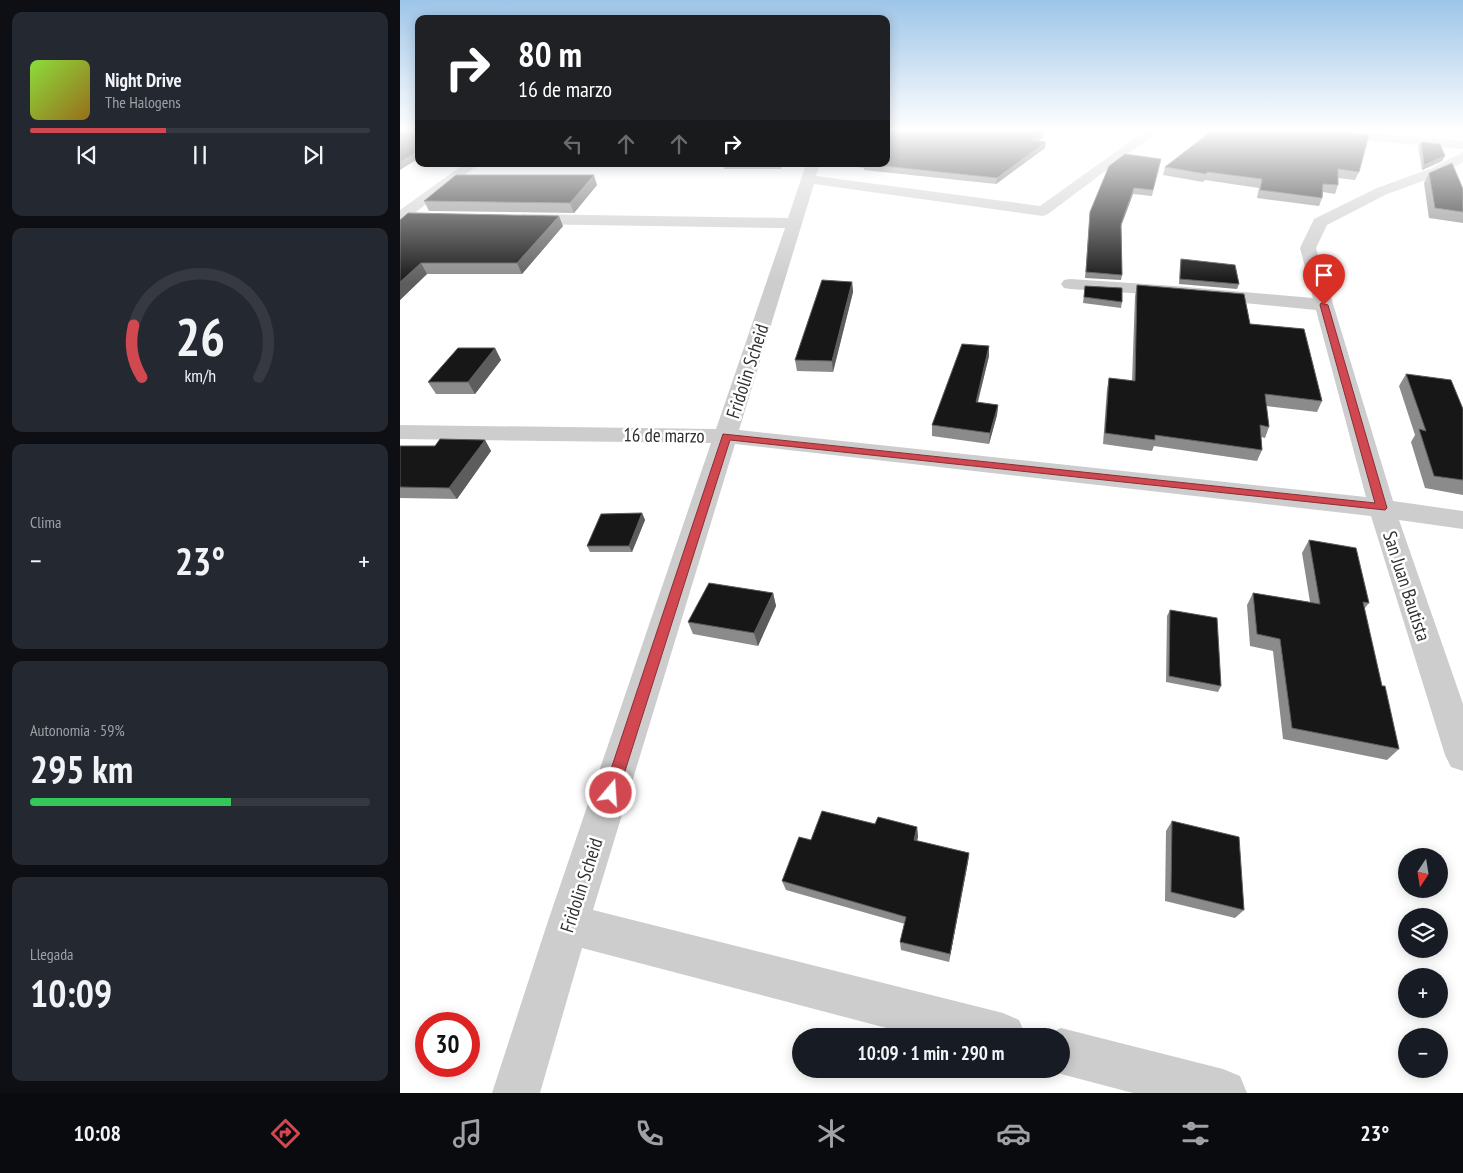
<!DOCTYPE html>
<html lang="es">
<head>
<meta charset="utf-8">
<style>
  :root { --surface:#171b24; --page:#242831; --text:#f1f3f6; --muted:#9ea1a6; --line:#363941; --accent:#d14851 }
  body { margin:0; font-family:"PT Sans Narrow",sans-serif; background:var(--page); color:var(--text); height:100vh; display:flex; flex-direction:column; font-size:19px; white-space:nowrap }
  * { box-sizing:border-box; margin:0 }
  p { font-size:16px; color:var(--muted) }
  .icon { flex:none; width:28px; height:28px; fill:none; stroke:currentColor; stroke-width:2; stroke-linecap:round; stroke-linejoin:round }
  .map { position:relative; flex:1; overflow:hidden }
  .side { display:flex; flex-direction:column; gap:12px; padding:12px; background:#0d0f14; width:400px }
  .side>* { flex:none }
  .guide { position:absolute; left:15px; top:15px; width:475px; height:152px; border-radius:10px; box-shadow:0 2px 12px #0003; background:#202124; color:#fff; overflow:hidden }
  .needle { width:32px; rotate:192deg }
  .buttons { position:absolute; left:998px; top:848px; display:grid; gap:10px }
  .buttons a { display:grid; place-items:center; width:50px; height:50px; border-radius:50%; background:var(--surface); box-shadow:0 2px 12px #0003; font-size:25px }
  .speed { position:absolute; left:15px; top:1012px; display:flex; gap:10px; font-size:25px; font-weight:700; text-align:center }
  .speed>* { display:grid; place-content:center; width:65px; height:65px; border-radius:50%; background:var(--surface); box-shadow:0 2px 12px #0003; line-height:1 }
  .speed .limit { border:8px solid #d22; background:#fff; color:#111 }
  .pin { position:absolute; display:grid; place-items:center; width:42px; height:42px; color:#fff; margin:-51px -21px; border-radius:50% 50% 50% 0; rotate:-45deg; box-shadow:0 0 5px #0007 }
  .pin .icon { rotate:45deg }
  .me { position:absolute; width:55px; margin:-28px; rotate:18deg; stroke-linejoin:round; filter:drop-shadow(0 0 4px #0008) }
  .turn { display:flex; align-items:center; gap:18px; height:105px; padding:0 20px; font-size:22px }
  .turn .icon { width:65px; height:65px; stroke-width:2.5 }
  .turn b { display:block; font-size:35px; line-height:42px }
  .lanes { display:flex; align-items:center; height:48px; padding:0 20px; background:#0003; justify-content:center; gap:25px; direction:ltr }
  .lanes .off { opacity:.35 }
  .big { font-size:38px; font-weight:600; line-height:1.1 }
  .side .widget { flex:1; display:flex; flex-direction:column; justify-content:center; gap:8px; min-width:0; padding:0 18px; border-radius:10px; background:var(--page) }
  .side .dial { align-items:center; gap:0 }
  .dial svg { height:130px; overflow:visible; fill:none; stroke:var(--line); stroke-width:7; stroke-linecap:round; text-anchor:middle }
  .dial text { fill:var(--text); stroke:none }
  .song { display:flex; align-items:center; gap:15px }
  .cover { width:60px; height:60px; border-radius:8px; background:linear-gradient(135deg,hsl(90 70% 55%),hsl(40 70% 35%)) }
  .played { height:5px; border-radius:2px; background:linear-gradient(90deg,var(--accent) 40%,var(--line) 40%) }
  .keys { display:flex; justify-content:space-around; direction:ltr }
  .heat { display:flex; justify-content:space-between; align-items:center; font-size:28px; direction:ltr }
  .charge { height:8px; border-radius:4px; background:linear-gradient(90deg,#34c759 59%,var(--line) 0) }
  .trip { position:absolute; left:392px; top:1028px; width:278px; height:50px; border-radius:25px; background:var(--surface); box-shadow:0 2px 12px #0003; font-weight:600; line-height:50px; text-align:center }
  .tabs { display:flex; height:80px; justify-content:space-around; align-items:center; background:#090b0e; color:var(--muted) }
  .tabs .icon { width:35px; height:35px }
  .tabs .on { color:var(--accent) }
  .tabs b { font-size:22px; color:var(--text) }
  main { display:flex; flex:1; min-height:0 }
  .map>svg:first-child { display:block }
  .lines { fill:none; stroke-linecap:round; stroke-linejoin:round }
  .street { fill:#cdcdcd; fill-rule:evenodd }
  .wall { fill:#8b8b8b }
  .shaded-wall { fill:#5d5d5d }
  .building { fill:#171717; stroke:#5d5d5d }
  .route { fill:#d14851; stroke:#882f35 }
  .labels { text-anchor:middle; stroke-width:5; stroke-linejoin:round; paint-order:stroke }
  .street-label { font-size:19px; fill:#303030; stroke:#fff }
</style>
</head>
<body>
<main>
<section class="side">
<div class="widget">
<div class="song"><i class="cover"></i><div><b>Night Drive</b><p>The Halogens</p></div></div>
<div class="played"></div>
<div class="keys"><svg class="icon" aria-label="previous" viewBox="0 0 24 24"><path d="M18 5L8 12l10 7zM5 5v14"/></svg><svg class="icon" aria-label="pause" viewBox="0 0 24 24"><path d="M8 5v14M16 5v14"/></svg><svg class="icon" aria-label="next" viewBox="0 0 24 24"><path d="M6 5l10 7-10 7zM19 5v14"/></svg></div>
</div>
<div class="widget dial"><svg viewBox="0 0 100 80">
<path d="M14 69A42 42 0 1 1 86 69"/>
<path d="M14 69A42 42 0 0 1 9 37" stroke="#d14851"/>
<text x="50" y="56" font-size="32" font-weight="700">26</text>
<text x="50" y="72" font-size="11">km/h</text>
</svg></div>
<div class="widget"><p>Clima</p>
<div class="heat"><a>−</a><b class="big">23°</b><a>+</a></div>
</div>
<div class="widget"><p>Autonomía · 59%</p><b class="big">295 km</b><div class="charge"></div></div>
<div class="widget"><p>Llegada</p><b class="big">10:09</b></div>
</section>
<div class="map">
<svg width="1063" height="1093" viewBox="0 0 1063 1093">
  <rect width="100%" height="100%" fill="#fff"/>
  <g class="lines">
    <path class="street" d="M 746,130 L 760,130 L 648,214 L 643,216 L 414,184 L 339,430 L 966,497 L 916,310 L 775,296 L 670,289 L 664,288 L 661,284 L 664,280 L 670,279 L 775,286 L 913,298 L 900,248 L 914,219 L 977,188 L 1032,168 L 1063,152 L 1063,162 L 1042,174 L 987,194 L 927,225 L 916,248 L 993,501 L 1063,511 L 1063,529 L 999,520 L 1063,704 L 1063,771 L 1051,767 L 1045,755 L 971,516 L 335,444 L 193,910 L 603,1013 L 619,1020 L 626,1036 L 517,1036 L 182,948 L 140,1093 L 92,1093 L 147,924 L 311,443 L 0,439 L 0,425 L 316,429 L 385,228 L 123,224 L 117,222 L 115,219 L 117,216 L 123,214 L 388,218 L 406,164 L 420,164 L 416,176 L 640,206 Z
      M 890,130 L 938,130 L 1063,141 L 1063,149 L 896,134 Z
      M 64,164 L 79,164 L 16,212 L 47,214 L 50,217 L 47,220 L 0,222 L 0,210 Z
      M 661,1028 L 823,1069 L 840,1076 L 847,1093 L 733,1093 L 661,1074 L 648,1069 L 661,1069 L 661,1036 L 644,1036 Z"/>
  </g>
  <path class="wall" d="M 813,130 L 959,172 L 955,180 L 938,178 L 938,185 L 935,194 L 923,192 L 922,198 L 919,206 L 857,198 L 859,188 L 805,180 L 803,182 L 763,175 L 765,167 Z
    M 644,131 L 644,137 L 638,141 L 645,148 L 596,184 L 464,170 L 464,168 L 432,164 L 486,164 Z
    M 1021,142 L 1045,156 L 1042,161 L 1022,170 L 1018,147 Z
    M 761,159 L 752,196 L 733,194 L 721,226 L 722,275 L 721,280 L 685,278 L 690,212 Z
    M 323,164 L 383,164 L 381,169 L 324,169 Z
    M 1029,173 L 1063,212 L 1063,223 L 1029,218 L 1024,183 Z
    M 197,185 L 174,213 L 29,211 L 24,201 Z
    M 0,220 L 163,226 L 122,274 L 27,274 L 0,300 Z
    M 781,259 L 839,284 L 837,289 L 779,284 L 780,265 Z
    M 452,282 L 453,292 L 433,372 L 397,371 L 395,360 Z
    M 737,285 L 850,324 L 922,401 L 917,412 L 866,406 L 869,427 L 865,438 L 861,437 L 862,450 L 857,461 L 754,446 L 752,451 L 703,444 L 707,389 L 709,378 L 732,381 L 735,296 Z
    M 685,286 L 722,302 L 721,308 L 683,303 Z
    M 95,348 L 101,360 L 75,394 L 36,394 L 28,382 Z
    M 589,356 L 578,402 L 598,405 L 597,415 L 589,444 L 532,436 L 532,425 Z
    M 1006,374 L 1063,409 L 1063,495 L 1025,488 L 1011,442 L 1015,435 L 999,386 Z
    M 85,440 L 91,451 L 57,499 L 0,498 L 0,446 L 35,446 Z
    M 242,513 L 245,520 L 232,552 L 190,552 L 187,546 Z
    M 909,540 L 969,603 L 964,609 L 982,686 L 999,749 L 987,760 L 883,739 L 873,651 L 850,646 L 847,605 L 853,593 L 910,602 L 902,553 Z
    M 373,593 L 376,606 L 358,646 L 293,634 L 288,622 Z
    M 770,610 L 821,686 L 818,692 L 766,682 L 767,616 Z
    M 772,821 L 844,910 L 835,918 L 765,901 L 766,831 Z
    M 475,824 L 517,827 L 518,837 L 517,841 L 569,853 L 568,862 L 549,962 L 501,950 L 500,942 L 505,924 L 386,890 L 382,881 L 411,840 Z"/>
  <path class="shaded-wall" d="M 644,131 L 644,137 L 630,146 L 631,140 Z
    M 646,142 L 645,148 L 596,184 L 597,178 Z
    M 19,151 L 19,158 L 0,170 L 0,162 Z
    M 1045,156 L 1042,161 L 1022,170 L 1024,165 Z
    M 194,175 L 197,185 L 174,213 L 170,203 Z
    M 734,188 L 733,194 L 720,229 L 721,224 Z
    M 159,216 L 163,226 L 122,274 L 117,263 Z
    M 21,263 L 27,274 L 0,300 L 0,282 Z
    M 452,282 L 453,292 L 433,372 L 432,361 Z
    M 589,346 L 589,356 L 575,412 L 576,402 Z
    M 95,348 L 101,360 L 75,394 L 68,382 Z
    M 598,405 L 597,415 L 589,444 L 590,433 Z
    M 85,440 L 91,451 L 57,499 L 49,488 Z
    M 242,513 L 245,520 L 232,552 L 229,546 Z
    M 373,593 L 376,606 L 358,646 L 354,633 Z
    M 517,827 L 518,837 L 514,850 L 514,840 Z
    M 569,853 L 568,862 L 549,962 L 550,954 Z"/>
  <path class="building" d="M 0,130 L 19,130 L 19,151 L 0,162 Z
    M 486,130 L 637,130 L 644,131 L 631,140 L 646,142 L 597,178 L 464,164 L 486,164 Z
    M 813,130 L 918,130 L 969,135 L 959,172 L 938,169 L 938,185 L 923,184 L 922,198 L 860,190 L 862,179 L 807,172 L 806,174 L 765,167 Z
    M 1021,142 L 1040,144 L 1045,156 L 1024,165 Z
    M 725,154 L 761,159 L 753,190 L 734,188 L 721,224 L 722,275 L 686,272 L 690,212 L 709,166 Z
    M 1052,163 L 1063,189 L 1063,212 L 1035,208 L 1029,173 Z
    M 56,175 L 194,175 L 170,203 L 24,201 Z
    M 8,213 L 159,216 L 117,263 L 21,263 L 0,282 L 0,220 Z
    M 781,259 L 835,265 L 839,284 L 780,279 Z
    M 422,280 L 452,282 L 432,361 L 395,360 Z
    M 737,285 L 844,294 L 850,324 L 904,329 L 922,401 L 865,394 L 869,427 L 860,425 L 862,450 L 755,435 L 755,440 L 705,433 L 709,378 L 735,381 Z
    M 685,286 L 722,288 L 722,302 L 684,297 Z
    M 562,344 L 589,346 L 576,402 L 598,405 L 590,433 L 532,425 Z
    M 58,348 L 95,348 L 68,382 L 28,382 Z
    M 1006,374 L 1051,380 L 1063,409 L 1063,480 L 1034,476 L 1019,429 L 1026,431 Z
    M 40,439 L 85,440 L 49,488 L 0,487 L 0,446 L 35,446 Z
    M 242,513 L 229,546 L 187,546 L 201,514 Z
    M 909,540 L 956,548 L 969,603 L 963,602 L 982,686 L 985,686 L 999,749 L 892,728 L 880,639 L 857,634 L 853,593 L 920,604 Z
    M 309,583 L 373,593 L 354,633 L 288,622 Z
    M 770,610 L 817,618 L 821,686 L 769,676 Z
    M 422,811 L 475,824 L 478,817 L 517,827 L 514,840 L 569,853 L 550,954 L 500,942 L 506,917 L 382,881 L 399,837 L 411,840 Z
    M 772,821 L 839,837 L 844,910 L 771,892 Z"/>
  <linearGradient id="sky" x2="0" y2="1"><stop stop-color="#9dc5e8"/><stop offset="0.46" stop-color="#fff"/><stop offset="1" stop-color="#fff" stop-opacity="0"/></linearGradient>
  <rect width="1063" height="283" fill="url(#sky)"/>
  <path class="route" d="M 921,303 L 928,305 L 987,508 L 985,510 L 330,440 L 218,793 L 216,798 L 211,800 L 205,798 L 203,793 L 323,434 L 975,503 L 920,305 Z"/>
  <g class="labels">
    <g class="street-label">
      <text transform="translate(347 371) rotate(-72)" y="7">Fridolin Scheid</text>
      <text transform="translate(264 435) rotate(1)" y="7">16 de marzo</text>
      <text transform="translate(1007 586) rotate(72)" y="7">San Juan Bautista</text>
      <text transform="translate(181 885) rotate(-72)" y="7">Fridolin Scheid</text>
    </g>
  </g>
</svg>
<div class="buttons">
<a><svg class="needle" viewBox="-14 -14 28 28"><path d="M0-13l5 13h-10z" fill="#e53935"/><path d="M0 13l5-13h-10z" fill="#9ea1a6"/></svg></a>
<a><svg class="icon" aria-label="layers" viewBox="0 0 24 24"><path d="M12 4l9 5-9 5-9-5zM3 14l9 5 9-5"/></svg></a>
<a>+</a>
<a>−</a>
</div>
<div class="speed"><div class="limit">30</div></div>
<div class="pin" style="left:924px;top:305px;background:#d93025"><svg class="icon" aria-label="arrive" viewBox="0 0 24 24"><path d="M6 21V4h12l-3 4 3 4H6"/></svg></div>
<svg class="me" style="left:211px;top:793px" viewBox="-20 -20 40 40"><circle r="17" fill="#d14851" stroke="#fff" stroke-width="3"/><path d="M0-11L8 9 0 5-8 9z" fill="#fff"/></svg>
<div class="trip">10:09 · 1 min · 290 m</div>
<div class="guide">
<div class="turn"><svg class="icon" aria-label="right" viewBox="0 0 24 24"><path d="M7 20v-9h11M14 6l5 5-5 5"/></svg><div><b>80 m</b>16 de marzo</div></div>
<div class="lanes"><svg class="icon off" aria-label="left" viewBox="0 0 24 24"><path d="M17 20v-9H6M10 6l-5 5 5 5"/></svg><svg class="icon off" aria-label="ahead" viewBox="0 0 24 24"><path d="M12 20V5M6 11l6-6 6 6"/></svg><svg class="icon off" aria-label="ahead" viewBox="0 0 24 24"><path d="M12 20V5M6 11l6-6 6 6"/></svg><svg class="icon" aria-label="right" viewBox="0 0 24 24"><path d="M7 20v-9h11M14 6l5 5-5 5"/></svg></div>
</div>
</div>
</main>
<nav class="tabs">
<b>10:08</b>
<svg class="icon on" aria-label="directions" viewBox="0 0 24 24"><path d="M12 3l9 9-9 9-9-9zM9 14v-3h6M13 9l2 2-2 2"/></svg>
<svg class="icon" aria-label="music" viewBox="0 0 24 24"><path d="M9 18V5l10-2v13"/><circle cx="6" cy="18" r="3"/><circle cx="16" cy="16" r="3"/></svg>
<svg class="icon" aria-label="phone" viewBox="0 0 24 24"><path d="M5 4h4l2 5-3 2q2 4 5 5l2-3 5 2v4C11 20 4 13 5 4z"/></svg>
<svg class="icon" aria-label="climate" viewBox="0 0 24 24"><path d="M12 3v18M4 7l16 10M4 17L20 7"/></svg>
<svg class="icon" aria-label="car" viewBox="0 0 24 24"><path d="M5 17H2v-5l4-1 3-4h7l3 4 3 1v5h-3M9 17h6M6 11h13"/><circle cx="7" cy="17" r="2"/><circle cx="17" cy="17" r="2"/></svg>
<svg class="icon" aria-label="filters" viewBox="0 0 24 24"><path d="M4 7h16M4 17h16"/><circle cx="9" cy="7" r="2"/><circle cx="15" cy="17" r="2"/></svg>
<b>23°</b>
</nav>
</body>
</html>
